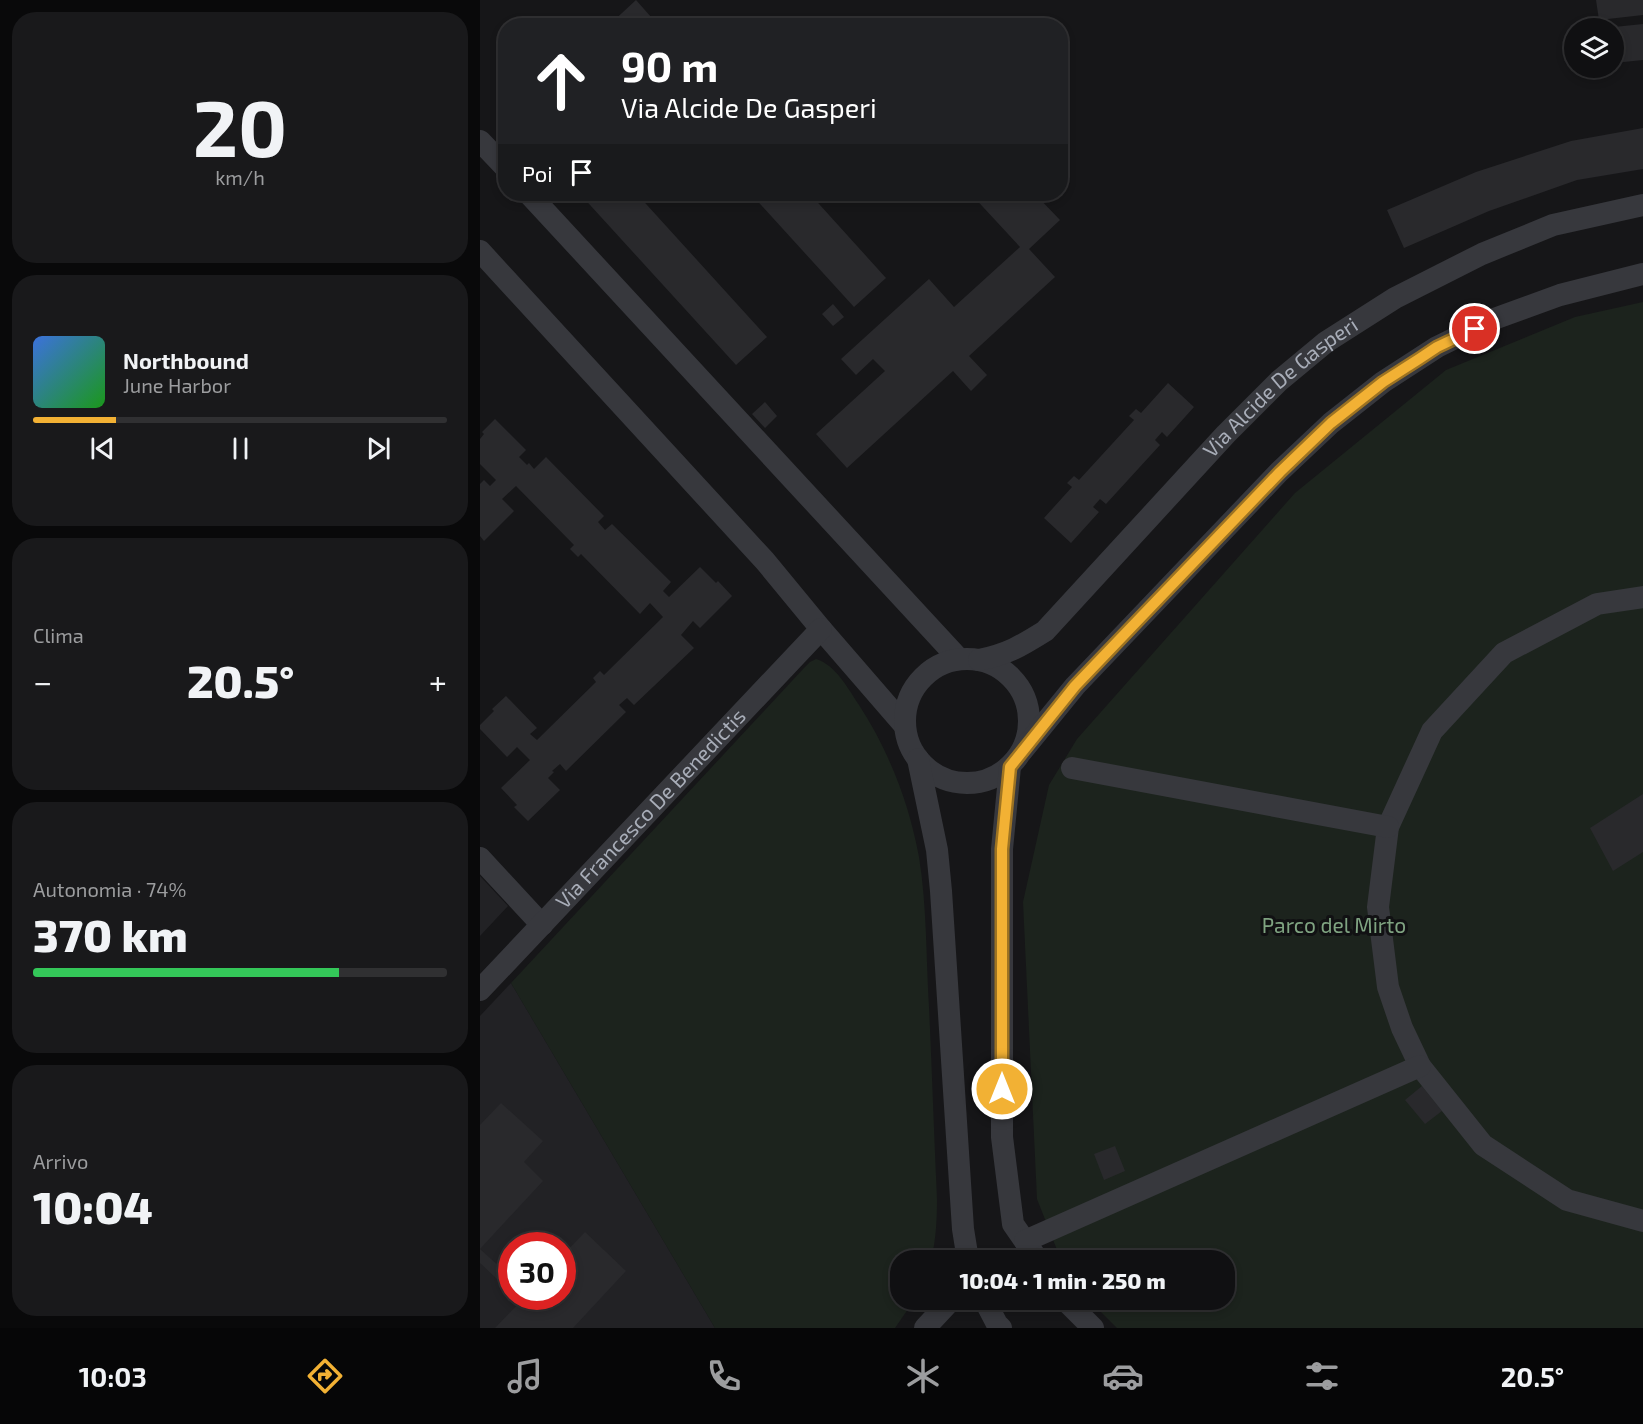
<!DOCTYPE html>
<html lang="it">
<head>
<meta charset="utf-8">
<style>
  :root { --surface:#101012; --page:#19191b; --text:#f1f3f6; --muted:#9c9d9f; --line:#303032; --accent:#f2b134 }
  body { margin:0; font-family:"Exo 2",sans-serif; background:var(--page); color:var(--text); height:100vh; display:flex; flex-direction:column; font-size:22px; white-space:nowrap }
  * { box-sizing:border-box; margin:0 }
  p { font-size:20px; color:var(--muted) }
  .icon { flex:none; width:33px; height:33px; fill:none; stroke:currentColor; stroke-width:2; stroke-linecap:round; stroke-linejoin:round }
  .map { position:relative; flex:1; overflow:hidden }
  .drawer { display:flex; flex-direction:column; gap:12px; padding:12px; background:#09090a; width:480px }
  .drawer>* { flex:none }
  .hud { position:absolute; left:18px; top:18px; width:570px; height:183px; border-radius:24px; box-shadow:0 3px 9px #0003,0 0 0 2px var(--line); background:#202124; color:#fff; overflow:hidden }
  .controls { position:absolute; left:1084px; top:18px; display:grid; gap:12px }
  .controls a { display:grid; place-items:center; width:60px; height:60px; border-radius:50%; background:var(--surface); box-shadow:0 3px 9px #0003,0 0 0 2px var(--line); font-size:30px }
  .speed { position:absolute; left:18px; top:1232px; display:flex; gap:12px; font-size:30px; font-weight:700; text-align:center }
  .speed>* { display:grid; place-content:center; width:78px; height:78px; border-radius:50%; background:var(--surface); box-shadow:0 3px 9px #0003,0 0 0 2px var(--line); line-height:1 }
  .speed .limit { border:9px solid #d22; background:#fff; color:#111 }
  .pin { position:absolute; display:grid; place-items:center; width:51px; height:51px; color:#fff; margin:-26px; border:3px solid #fff; border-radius:50%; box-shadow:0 2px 6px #0007 }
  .me { position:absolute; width:66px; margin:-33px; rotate:0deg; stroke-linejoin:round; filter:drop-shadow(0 0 4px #0008) }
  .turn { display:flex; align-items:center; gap:21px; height:126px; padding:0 24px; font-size:27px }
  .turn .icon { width:78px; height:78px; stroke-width:2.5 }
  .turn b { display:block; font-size:42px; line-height:51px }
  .then { display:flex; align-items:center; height:57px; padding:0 24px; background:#0003; gap:12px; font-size:22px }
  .big { font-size:45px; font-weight:800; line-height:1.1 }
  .drawer .widget { flex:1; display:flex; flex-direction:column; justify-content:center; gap:9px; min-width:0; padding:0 21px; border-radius:24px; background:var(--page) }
  .drawer .dial { align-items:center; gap:0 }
  .dial b { font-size:78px; line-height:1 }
  .song { display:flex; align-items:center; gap:18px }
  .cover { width:72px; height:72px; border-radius:9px; background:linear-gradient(135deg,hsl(220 70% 55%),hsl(120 70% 35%)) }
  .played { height:6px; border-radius:3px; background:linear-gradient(90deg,var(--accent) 20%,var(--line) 20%) }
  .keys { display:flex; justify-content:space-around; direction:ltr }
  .heat { display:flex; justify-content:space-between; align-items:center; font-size:33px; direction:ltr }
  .charge { height:9px; border-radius:4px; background:linear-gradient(90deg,#34c759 74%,var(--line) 0) }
  .trip { position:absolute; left:410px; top:1250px; width:345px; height:60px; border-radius:24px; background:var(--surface); box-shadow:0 3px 9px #0003,0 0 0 2px var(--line); font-weight:800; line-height:60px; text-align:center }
  .tabs { display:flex; height:96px; justify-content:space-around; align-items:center; background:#060607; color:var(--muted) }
  .tabs .icon { width:42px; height:42px }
  .tabs .active { color:var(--accent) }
  .tabs b { font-size:27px; color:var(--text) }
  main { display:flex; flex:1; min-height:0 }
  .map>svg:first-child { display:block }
  .built { fill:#222225; fill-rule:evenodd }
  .green { fill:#1c231d }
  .building { fill:#29292c }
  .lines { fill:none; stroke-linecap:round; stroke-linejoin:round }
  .minor { stroke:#37383d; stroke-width:22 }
  .route-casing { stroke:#9d7322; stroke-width:15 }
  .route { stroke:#f2b134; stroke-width:10 }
  .labels { text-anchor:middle; stroke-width:6; stroke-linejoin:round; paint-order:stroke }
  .street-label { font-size:21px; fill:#a8adb8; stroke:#111113 }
  .park-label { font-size:21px; fill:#7fa381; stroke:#111113 }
</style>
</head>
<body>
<main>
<section class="drawer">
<div class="widget dial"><b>20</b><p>km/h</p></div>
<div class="widget">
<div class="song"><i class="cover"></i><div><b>Northbound</b><p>June Harbor</p></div></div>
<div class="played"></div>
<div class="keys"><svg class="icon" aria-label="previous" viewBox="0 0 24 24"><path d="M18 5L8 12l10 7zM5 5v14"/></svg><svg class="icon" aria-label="pause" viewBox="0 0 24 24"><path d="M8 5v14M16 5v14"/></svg><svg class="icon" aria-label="next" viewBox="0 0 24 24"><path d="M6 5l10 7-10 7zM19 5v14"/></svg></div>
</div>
<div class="widget"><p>Clima</p>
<div class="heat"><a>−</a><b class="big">20.5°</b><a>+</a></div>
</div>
<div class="widget"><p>Autonomia · 74%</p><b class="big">370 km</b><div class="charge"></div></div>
<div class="widget"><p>Arrivo</p><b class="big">10:04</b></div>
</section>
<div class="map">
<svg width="1163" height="1328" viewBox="0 0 1163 1328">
  <rect width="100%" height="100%" fill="#161618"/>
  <path class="built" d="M 0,876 L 28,906 L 0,936 Z
    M 31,983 L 235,1328 L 0,1328 L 0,1016 ZM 32,1245 L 82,1245 L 82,1296 L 32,1296 Z"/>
  <path class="green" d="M 1163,302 L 1163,1328 L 637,1328 L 608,1299 L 744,1299 L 744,1260 L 581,1260 L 557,1199 L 543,902 L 569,785 L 597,739 L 815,493 L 966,370 L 1095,317 Z
    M 336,659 C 356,665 369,690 379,705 C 409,751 429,803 439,857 C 447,906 446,958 449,1007 C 452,1071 454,1135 457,1199 C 457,1220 456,1240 451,1260 L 420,1260 L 420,1299 L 435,1299 L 415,1328 L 235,1328 L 31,983 L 324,668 L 330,662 Z"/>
  <path class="building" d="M 156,0 L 179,26 L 128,26 Z
    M 1116,0 L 1163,0 L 1163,15 L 1119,20 Z
    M 1163,24 L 1163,60 L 1134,63 L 1134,27 Z
    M 1163,128 L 1163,169 L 1097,180 L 1009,211 L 924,248 L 907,210 L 996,172 L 1091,141 Z
    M 100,194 L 157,194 L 287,337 L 256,365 Z
    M 271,194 L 330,194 L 406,278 L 374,307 Z
    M 491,194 L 555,194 L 580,220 L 549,249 L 575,277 L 489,356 L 507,375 L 491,391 L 473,371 L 367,468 L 336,434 L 405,371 L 393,359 L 376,375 L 361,359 L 449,279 L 474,307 L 540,247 Z
    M 353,304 L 364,317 L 353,326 L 342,314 Z
    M 688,383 L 714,407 L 687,437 L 682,432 L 675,440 L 680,445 L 626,504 L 620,499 L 613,507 L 619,512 L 591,543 L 564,518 L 592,487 L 587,483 L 594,476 L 599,480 L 654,420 L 649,416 L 656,409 L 661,413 Z
    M 285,402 L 297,416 L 285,428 L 272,414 Z
    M 15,419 L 46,450 L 39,457 L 47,465 L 49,463 L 54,469 L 66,457 L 124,516 L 118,522 L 125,530 L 132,524 L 191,582 L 183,591 L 189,597 L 220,567 L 236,583 L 238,581 L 252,596 L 220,628 L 213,621 L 201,635 L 214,648 L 154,705 L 147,698 L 139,705 L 146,712 L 86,771 L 80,764 L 72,771 L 74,772 L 68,778 L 80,790 L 48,821 L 34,807 L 37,805 L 21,788 L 50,760 L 37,747 L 27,757 L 0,729 L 0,725 L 14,711 L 12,709 L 26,696 L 57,728 L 50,734 L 57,740 L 116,682 L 113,678 L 120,671 L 124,675 L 183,617 L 170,603 L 160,614 L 101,554 L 98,557 L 90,549 L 94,545 L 36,486 L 22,499 L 34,511 L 4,541 L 0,536 L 0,484 L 4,480 L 10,486 L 16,480 L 0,464 L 0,439 L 4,434 L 2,432 Z
    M 1163,794 L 1163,852 L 1133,871 L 1110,828 Z
    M 942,1086 L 962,1111 L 945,1124 L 925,1100 Z
    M 21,1103 L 63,1141 L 44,1162 L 63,1181 L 0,1249 L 32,1278 L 32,1293 L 0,1263 L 0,1125 Z
    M 635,1146 L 645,1171 L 624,1180 L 614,1154 Z
    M 105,1232 L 146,1271 L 93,1328 L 15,1328 L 41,1301 L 35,1296 L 82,1296 L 82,1256 Z"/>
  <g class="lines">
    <g class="minor">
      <path d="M 0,141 L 26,168"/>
      <path d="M 49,194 L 479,659"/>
      <path d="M 0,251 L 285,561 L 341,629 L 425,726"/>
      <path d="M 1163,597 L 1117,604 L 1024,653 L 952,731 L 908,827 L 898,907 L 908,987 L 922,1028 L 940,1066 L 1003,1145 L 1087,1200 L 1163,1221"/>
      <circle cx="487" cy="721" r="62"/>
      <path id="s1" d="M 499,660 C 528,654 541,646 565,631 L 746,434 L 799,381 L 846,342 L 915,298 L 1002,254 L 1073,225 L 1163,205"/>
      <path d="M 542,751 L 595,686 L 799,472 L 851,423 L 903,382 L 957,347 L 1014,319 L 1080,295 L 1163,274"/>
      <path d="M 438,759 L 457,850 L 461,891 L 483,1229 L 488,1260"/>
      <path d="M 530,767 L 522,849 L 522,1137 L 533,1224 L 558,1260"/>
      <path d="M 592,768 L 908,827"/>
      <path d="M 0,858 L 62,925"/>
      <path id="s2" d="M 0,990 L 341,629"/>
      <path d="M 545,1241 L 940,1066"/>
      <path d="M 504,1299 L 517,1324 L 521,1328"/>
      <path d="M 584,1299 L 613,1328"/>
      <path d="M 445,1328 L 472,1299"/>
    </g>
  </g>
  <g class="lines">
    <defs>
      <path id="route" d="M 522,1089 L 522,849 L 530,767 L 595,686 L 800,472 L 851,423 L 903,382 L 939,359 L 957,347 L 995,329"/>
    </defs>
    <use href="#route" class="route-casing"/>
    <use href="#route" class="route"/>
  </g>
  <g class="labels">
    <g class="street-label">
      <text dy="7" stroke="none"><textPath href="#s1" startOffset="412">Via Alcide De Gasperi</textPath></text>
      <text dy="7" stroke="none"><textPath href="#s2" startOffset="249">Via Francesco De Benedictis</textPath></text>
    </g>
    <g class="park-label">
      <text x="854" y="933">Parco del Mirto</text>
    </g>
  </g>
</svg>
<div class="controls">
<a><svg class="icon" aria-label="layers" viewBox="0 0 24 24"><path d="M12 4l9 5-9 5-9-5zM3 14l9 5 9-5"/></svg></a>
</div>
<div class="speed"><div class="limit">30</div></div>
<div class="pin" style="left:995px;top:329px;background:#d93025"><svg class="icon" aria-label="arrive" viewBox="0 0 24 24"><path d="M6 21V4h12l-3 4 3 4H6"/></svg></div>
<svg class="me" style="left:522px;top:1089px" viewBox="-20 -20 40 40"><circle r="17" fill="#f2b134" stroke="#fff" stroke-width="3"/><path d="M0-11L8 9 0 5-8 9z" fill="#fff"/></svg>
<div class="trip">10:04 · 1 min · 250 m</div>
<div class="hud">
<div class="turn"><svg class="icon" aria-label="ahead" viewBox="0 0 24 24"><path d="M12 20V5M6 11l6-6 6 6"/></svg><div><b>90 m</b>Via Alcide De Gasperi</div></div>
<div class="then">Poi<svg class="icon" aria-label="arrive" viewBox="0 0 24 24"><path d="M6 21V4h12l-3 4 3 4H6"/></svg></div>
</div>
</div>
</main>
<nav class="tabs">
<b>10:03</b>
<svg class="icon active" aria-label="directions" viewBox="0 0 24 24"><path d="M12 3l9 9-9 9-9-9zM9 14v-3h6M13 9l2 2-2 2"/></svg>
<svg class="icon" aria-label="music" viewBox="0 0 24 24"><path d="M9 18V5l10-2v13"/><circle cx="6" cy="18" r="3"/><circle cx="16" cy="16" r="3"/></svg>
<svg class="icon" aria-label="phone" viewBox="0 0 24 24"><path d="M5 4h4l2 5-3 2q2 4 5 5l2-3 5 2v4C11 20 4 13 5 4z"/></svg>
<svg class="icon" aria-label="climate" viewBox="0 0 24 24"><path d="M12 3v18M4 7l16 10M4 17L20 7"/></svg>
<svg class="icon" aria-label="car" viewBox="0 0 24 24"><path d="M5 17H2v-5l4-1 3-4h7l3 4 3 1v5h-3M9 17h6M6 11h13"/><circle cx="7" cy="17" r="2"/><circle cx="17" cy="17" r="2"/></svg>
<svg class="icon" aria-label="filters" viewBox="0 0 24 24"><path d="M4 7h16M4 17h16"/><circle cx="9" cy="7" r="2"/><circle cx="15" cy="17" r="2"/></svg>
<b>20.5°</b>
</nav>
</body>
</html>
